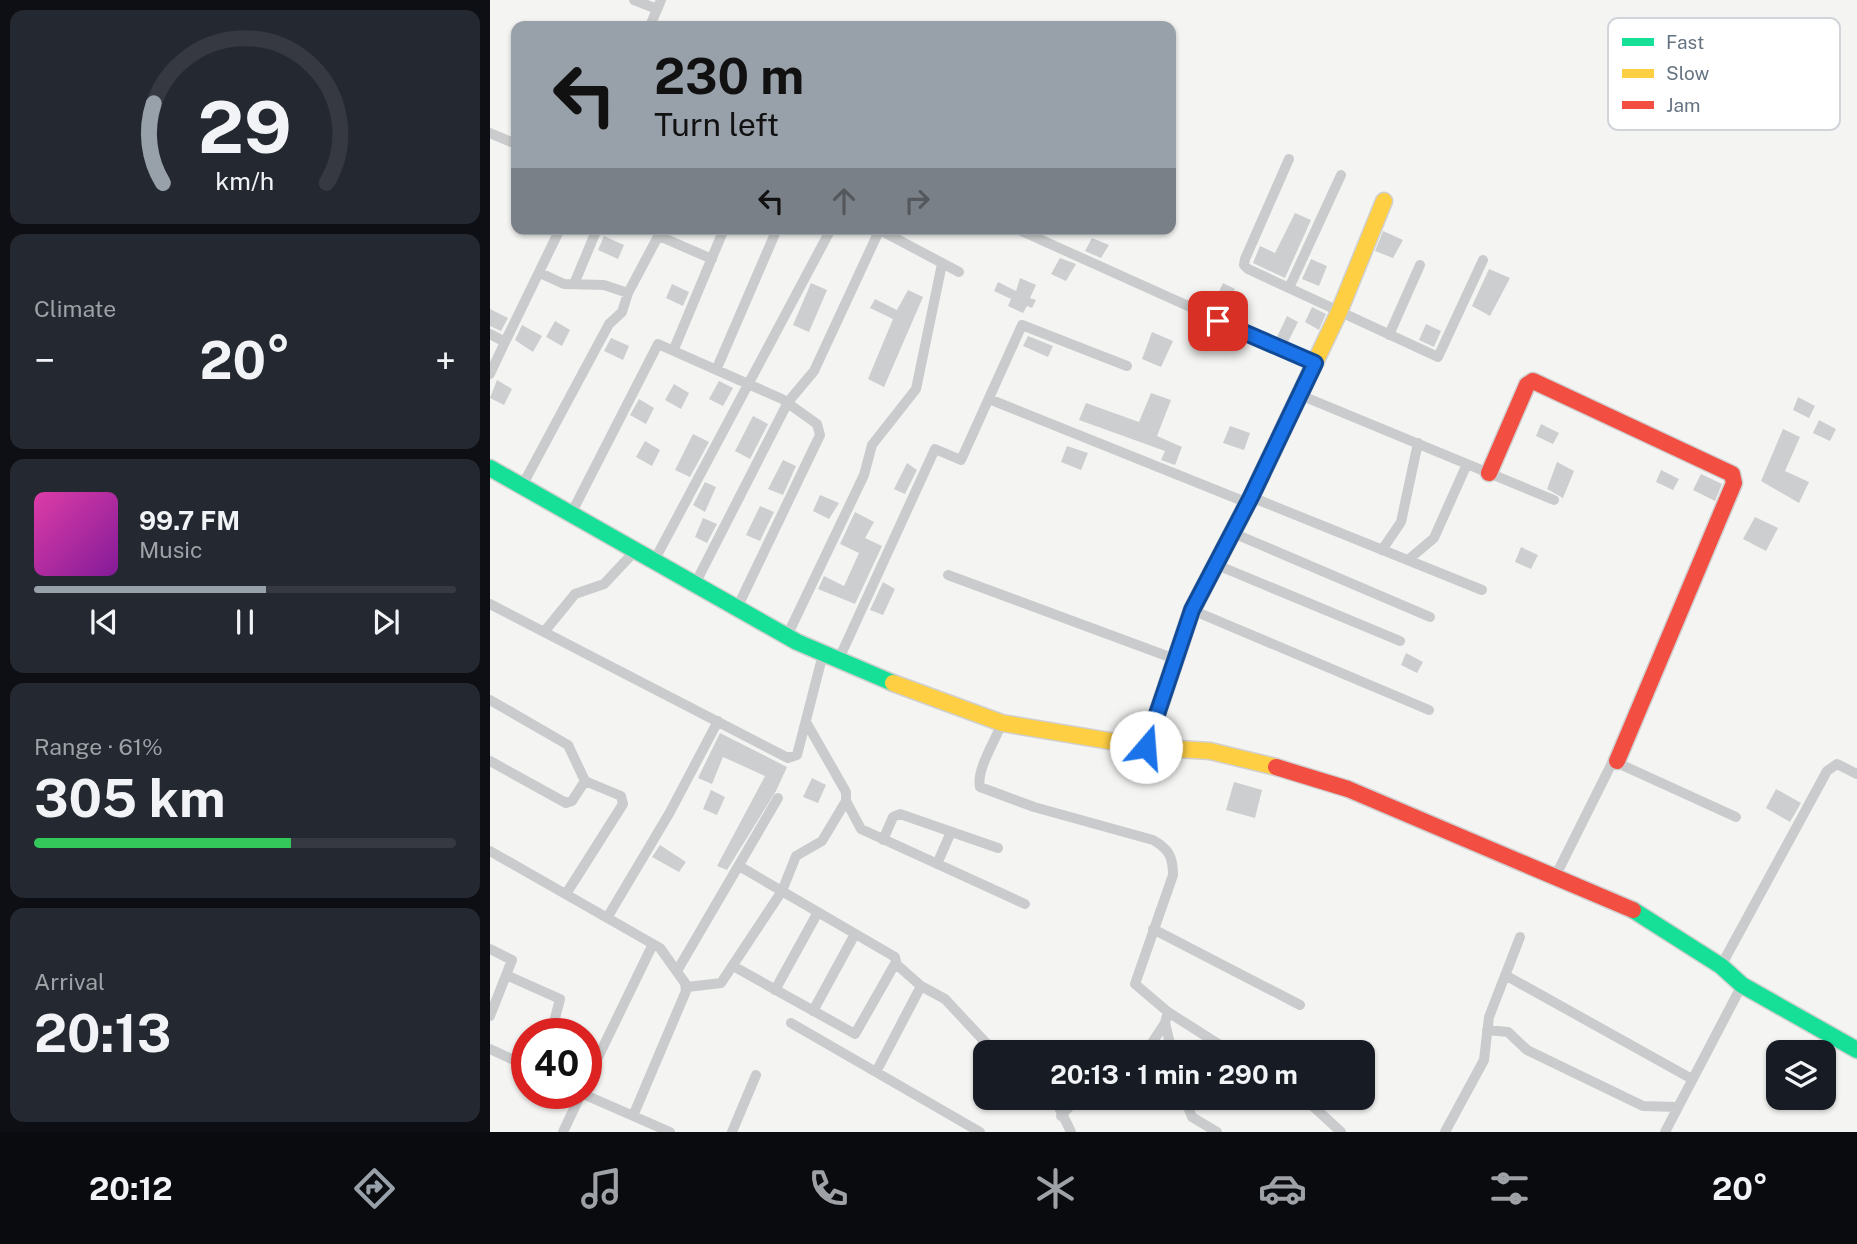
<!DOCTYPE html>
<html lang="en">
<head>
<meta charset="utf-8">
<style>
  :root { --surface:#171b24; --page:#242831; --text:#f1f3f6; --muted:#9ea1a6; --line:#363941; --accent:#98a0a9 }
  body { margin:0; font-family:"Public Sans",sans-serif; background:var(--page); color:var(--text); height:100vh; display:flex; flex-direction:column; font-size:26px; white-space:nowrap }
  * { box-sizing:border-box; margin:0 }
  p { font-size:23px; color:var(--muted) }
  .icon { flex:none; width:38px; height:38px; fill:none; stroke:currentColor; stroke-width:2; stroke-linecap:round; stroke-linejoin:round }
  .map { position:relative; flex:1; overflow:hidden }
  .panel { display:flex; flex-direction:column; gap:10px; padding:10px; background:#0d0f14; width:490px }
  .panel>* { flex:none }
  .guide { position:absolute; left:21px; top:21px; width:665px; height:214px; border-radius:14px; box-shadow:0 2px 5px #0004; background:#98a0a9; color:#111; overflow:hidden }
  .controls { position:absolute; left:1276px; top:1040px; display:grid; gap:14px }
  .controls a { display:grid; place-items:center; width:70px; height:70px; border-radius:14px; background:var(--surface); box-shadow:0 2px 5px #0004; font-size:35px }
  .speed { position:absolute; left:21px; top:1018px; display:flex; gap:14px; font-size:35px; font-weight:700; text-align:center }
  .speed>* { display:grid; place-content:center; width:91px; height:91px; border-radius:50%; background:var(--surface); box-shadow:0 2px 5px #0004; line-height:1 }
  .speed .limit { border:10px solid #d22; background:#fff; color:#111 }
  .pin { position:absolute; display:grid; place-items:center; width:60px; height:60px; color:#fff; margin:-30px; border-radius:14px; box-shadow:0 4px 10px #0006 }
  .me { position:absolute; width:77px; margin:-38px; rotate:18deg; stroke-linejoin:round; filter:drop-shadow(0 0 5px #0008) }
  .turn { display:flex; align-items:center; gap:24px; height:147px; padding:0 28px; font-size:32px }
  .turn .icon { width:91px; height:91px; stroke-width:2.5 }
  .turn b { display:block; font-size:49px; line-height:60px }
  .lanes { display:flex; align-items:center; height:66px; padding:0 28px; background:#0003; justify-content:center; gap:35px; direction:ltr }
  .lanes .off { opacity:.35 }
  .big { font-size:52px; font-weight:700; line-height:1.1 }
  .panel .tile { flex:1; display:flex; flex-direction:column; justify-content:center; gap:10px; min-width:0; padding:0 24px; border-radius:14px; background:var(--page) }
  .panel .dial { align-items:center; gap:0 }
  .dial svg { height:182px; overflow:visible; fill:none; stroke:var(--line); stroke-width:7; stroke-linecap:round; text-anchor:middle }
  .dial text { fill:var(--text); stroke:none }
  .song { display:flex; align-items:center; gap:21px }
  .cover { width:84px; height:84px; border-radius:10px; background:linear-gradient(135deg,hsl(320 70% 55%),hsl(290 70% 35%)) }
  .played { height:7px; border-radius:4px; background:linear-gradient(90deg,var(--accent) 55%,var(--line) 55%) }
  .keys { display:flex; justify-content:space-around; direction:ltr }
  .heat { display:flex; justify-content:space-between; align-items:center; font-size:38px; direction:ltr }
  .charge { height:10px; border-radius:5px; background:linear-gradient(90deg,#34c759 61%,var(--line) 0) }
  .trip { position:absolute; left:483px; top:1040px; width:402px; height:70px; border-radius:14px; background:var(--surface); box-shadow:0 2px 5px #0004; font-weight:700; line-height:70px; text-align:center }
  .dock { display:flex; height:112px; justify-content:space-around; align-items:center; background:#090b0e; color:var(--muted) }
  .dock .icon { width:49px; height:49px }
  .dock .selected { color:var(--accent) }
  .dock b { font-size:32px; color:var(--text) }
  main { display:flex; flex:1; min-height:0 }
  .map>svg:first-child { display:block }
  .building { fill:#cdcecf }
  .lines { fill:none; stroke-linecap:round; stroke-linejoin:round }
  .fast-casing { stroke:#d0d0d1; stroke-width:19 }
  .slow-casing { stroke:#d0d0d1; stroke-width:19 }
  .jam-casing { stroke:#d0d0d1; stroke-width:19 }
  .street { stroke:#cacbcc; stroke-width:10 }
  .fast { stroke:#16e098; stroke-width:16 }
  .slow { stroke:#ffcf43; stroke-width:16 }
  .jam { stroke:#f24e42; stroke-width:16 }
  .route-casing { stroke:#114b97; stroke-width:18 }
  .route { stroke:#1a73e8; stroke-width:12 }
  .key { fill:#fff; stroke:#d1d5d9; stroke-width:2 }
  .key-label { font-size:19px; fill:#667381 }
</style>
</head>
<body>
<main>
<section class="panel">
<div class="tile dial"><svg viewBox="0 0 100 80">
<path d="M14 69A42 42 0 1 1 86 69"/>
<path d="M14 69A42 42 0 0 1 10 34" stroke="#98a0a9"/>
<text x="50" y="56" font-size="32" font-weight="700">29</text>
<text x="50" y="72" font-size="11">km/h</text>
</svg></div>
<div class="tile"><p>Climate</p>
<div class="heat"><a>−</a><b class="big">20°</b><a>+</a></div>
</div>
<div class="tile">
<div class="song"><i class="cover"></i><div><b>99.7 FM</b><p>Music</p></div></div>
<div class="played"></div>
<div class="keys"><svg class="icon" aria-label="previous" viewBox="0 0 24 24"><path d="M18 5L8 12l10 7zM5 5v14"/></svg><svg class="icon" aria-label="pause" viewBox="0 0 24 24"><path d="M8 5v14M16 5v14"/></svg><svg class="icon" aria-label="next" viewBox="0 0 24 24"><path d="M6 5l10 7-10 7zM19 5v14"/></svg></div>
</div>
<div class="tile"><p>Range · 61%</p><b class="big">305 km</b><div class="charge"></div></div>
<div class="tile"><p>Arrival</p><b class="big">20:13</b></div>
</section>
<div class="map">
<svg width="1367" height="1132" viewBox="0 0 1367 1132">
  <rect width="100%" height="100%" fill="#f4f4f3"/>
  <path class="building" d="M 805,213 L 821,220 L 795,278 L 763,263 L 770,246 L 785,253 Z
    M 893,231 L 913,240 L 903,258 L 885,251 Z
    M 114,236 L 134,245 L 128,259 L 108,250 Z
    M 602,238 L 619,245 L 611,258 L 595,251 Z
    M 570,258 L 586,264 L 576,281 L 561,274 Z
    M 821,259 L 837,266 L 829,286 L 812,279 Z
    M 999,269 L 1020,278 L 1000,316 L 982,306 Z
    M 530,278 L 546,285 L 540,298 L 546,300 L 542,308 L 537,306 L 533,313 L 518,306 L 521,299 L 504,291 L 508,282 L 526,291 Z
    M 321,283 L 337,290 L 319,332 L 303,325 Z
    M 733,283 L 745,289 L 732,313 L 721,308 Z
    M 182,284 L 199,292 L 193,306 L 176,298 Z
    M 418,290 L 433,297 L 394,387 L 378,379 L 403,319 L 380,308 L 385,299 L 407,310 Z
    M 822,307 L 836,314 L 829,330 L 815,322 Z
    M 0,309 L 18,318 L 11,331 L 0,326 Z
    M 797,316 L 808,322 L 798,342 L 787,337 Z
    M 65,321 L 80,330 L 72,346 L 56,337 Z
    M 936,324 L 951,331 L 944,347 L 929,340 Z
    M 32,325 L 52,336 L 43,352 L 25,340 Z
    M 662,332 L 683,341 L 671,367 L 652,359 Z
    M 538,336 L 563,346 L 558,357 L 533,346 Z
    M 121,338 L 139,346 L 133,360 L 114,351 Z
    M 7,380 L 22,389 L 14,405 L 0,398 Z
    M 229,381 L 243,388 L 233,406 L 219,399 Z
    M 184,384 L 199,393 L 191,409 L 175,400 Z
    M 661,393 L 681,400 L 667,436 L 692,447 L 685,465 L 671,460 L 675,451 L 589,420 L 596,403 L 649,422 Z
    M 1308,397 L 1325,406 L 1319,418 L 1303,410 Z
    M 149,399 L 164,408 L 156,424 L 140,415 Z
    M 263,416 L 278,424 L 260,459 L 245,451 Z
    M 1329,420 L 1346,429 L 1340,441 L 1323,433 Z
    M 1051,424 L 1069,433 L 1063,444 L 1046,436 Z
    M 740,426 L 760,433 L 754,450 L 733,443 Z
    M 1293,429 L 1310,437 L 1295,471 L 1319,482 L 1309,503 L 1271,481 Z
    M 203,434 L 219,442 L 200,477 L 185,470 Z
    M 155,441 L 170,450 L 162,466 L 146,457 Z
    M 577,446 L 598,453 L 591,470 L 571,462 Z
    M 293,460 L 306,466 L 293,495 L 278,489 Z
    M 1067,462 L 1084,471 L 1073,498 L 1057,489 Z
    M 417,463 L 427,470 L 415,494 L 404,489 Z
    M 1171,470 L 1189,479 L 1183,490 L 1166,482 Z
    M 1211,474 L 1232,484 L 1225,501 L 1203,490 Z
    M 215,482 L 226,487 L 215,512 L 203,505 Z
    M 330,495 L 349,503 L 339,519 L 323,511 Z
    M 270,506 L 284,512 L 270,541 L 256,535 Z
    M 365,512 L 384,522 L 375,538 L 392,546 L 365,604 L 328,589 L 334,576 L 354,586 L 369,553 L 350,544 Z
    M 1265,517 L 1288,528 L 1276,551 L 1253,539 Z
    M 213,518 L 227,524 L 217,543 L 205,537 Z
    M 1031,547 L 1048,555 L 1041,569 L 1025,562 Z
    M 393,582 L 405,589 L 393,615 L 380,610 Z
    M 916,653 L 933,662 L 927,673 L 911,665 Z
    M 230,733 L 297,767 L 286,791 L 237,870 L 227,866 L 275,776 L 233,757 L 222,784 L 208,778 Z
    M 322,778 L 336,785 L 328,803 L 313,797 Z
    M 744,782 L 772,790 L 765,818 L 736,810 Z
    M 1286,789 L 1311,803 L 1300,822 L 1276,808 Z
    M 221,790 L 235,797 L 227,815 L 213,809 Z
    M 170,845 L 196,862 L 189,872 L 162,857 Z"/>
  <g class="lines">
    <defs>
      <path id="fast" d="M 0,468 L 307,642 L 403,683
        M 1143,910 L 1231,966 L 1252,985 L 1367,1050"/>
      <path id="slow" d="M 403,683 L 512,723 L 656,747 L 720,751 L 786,767
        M 656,747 L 702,610 L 761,497 L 849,312 L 894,201"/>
      <path id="jam" d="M 999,473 L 1037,385 L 1043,381 L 1242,474 L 1244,483 L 1127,761
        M 786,767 L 858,789 L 1143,910"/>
    </defs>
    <use href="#fast" class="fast-casing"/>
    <use href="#slow" class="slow-casing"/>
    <use href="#jam" class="jam-casing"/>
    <path class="street" d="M 144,0 L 167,9
      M 160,26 L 171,0
      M 0,133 L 26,144
      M 799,159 L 755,259 L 754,265 L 758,269 L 948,357 L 993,260
      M 388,229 L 469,272
      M 527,229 L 825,363
      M 169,236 L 222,259
      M 50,273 L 74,284 L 114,285 L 138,293 L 172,229
      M 84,284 L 107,229
      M 799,288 L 851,175
      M 0,334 L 15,342 L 70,229
      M 899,335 L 930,265
      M 184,349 L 234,229
      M 227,368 L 287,229
      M 0,374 L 15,342
      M 810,395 L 1064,500
      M 499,399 L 758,503
      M 32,486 L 119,324 L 132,312 L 138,293
      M 761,497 L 992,590
      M 81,514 L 168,344 L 292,399 L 327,424 L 330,435 L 247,608
      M 743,533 L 940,617
      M 892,550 L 911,522 L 928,443
      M 918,560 L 944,538 L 977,464
      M 164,561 L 341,229
      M 727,565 L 910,641
      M 458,575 L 685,659
      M 205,584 L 298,402 L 324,371 L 389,231
      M 0,604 L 298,758 L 307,755 L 333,654
      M 702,610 L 939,710
      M 54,632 L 85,594 L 114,584 L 146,550
      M 297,636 L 374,475 L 382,445 L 426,389 L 452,264
      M 348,661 L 445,449 L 471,460 L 532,325 L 637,366
      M 0,700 L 78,745 L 95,781 L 82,801 L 76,803 L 0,761
      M 512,723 C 505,741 486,770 490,787 L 544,807 L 663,840 C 679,849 683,857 683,875 L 645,984 L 678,1012 L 741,1052
      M 356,801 L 371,829 L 535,904
      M 393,840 L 403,817 L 410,814 L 508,848
      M 0,851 L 170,948 L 195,983 L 196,991 L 143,1116
      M 447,864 L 461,832
      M 1064,879 L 1123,761 L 1246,817
      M 76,894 L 133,804 L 131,796 L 95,781
      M 117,918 L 180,812 L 228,721
      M 663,929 L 810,1005
      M 0,949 L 22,960 L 0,1016
      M 243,966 L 365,1034 L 406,962 L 405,957 L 249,866
      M 1231,966 L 1337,771 L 1347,764 L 1367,774
      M 187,971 L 288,798
      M 16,975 L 70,999 L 61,1034
      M 1015,975 L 1202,1079
      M 431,986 L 455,999 L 496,1043 L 513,1052
      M 197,987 L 231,983 L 292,891 L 306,856 L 332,841 L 356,801 L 356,792 L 316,722
      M 285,990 L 328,912
      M 323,1011 L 365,934
      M 301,1023 L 490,1132
      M 675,1023 L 682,1052
      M 997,1030 L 1018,1032 L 1037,1050 L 1153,1106 L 1188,1107
      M 0,1049 L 37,1066
      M 656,1052 L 675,1023 L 678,1012
      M 386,1072 L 431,986 L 406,964
      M 96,1082 L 163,944
      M 93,1094 L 180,1132
      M 564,1097 L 581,1132
      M 694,1097 L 702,1117 L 727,1132
      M 813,1097 L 851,1132
      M 571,1116 L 588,1097
      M 73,1132 L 91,1094
      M 242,1132 L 266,1075
      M 955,1132 L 994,1060 L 999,1017 L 1030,937
      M 1175,1132 L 1252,985"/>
    <use href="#fast" class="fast"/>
    <use href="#slow" class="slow"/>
    <use href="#jam" class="jam"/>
  </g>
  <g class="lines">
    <defs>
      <path id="route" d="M 656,747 L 702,610 L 761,497 L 825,363 L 728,321"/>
    </defs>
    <use href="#route" class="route-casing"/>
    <use href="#route" class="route"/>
  </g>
  <rect x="1118" y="18" width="232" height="112" rx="10" class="key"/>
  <rect x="1132" y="38" width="32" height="8" fill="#16e098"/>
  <rect x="1132" y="69" width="32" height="9" fill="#ffcf43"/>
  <rect x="1132" y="101" width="32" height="8" fill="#f24e42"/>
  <g class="key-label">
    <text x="1176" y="49">Fast</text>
    <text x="1176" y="80">Slow</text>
    <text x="1176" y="112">Jam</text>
  </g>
</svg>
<div class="controls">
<a><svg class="icon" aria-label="layers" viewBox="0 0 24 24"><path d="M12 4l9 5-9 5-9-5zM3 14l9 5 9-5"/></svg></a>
</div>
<div class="speed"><div class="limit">40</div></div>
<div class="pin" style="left:728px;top:321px;background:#d93025"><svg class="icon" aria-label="arrive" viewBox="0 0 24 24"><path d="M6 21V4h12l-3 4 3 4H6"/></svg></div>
<svg class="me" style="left:656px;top:747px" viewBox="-20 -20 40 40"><circle r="19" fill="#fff"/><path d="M0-13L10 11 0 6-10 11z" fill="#1a73e8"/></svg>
<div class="trip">20:13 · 1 min · 290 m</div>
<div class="guide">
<div class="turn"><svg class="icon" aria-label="left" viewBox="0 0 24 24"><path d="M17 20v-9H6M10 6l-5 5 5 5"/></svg><div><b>230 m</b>Turn left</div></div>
<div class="lanes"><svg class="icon" aria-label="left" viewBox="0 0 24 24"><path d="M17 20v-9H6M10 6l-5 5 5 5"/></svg><svg class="icon off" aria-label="ahead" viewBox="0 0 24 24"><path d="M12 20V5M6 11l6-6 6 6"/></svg><svg class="icon off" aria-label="right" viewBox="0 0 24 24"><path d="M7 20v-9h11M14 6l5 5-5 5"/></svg></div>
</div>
</div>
</main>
<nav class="dock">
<b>20:12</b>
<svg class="icon selected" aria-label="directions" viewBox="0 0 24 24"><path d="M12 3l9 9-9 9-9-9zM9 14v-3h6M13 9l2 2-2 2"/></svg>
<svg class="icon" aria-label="music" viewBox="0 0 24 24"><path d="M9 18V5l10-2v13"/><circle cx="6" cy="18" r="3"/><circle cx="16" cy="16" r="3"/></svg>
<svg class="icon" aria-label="phone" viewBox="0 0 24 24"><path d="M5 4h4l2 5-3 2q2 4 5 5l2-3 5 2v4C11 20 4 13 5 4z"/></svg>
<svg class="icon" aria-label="climate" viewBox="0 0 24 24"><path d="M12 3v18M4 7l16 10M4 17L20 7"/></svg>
<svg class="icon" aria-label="car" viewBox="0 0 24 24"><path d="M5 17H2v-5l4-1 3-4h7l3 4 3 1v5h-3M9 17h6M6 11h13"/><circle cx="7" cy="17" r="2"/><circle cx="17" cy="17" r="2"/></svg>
<svg class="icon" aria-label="filters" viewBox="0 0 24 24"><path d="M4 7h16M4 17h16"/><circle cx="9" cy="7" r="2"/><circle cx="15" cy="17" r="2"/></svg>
<b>20°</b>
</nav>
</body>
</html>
